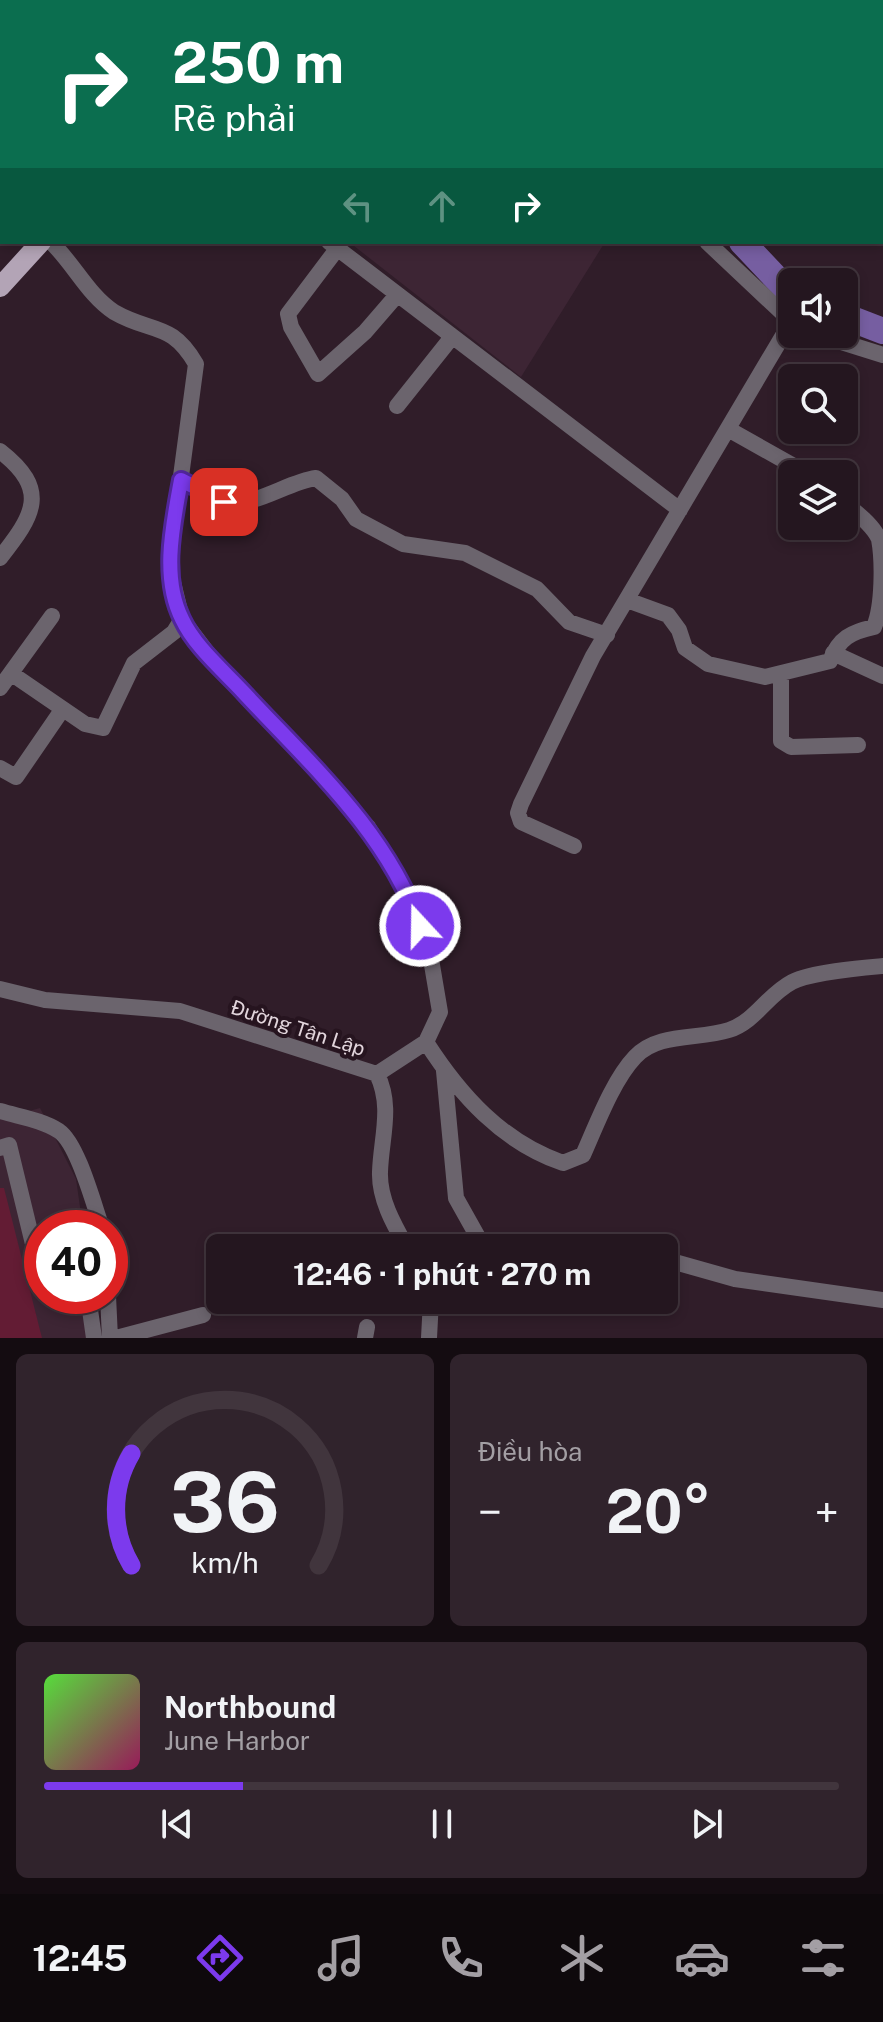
<!DOCTYPE html>
<html lang="vi">
<head>
<meta charset="utf-8">
<style>
  :root { --surface:#24161f; --page:#30232c; --text:#f1f3f6; --muted:#a39fa4; --line:#41353d; --accent:#7c3aed }
  body { margin:0; font-family:"Public Sans",sans-serif; background:var(--page); color:var(--text); height:100vh; display:flex; flex-direction:column; font-size:30px; white-space:nowrap }
  * { box-sizing:border-box; margin:0 }
  p { font-size:26px; color:var(--muted) }
  .icon { flex:none; width:44px; height:44px; fill:none; stroke:currentColor; stroke-width:2; stroke-linecap:round; stroke-linejoin:round }
  .map { position:relative; height:1338px; overflow:hidden }
  .side { display:flex; flex-direction:column; gap:16px; padding:16px; background:#140c11; flex:1 }
  .side>* { flex:none }
  .guide { position:absolute; left:0px; top:0px; width:884px; height:244px; box-shadow:0 4px 12px #0003,0 0 0 2px var(--line); background:#0b6e4f; color:#fff; overflow:hidden }
  .fabs { position:absolute; left:778px; top:268px; display:grid; gap:16px }
  .fabs a { display:grid; place-items:center; width:80px; height:80px; border-radius:12px; background:var(--surface); box-shadow:0 4px 12px #0003,0 0 0 2px var(--line); font-size:40px }
  .speed { position:absolute; left:24px; top:1210px; display:flex; gap:16px; font-size:40px; font-weight:700; text-align:center }
  .speed>* { display:grid; place-content:center; width:104px; height:104px; border-radius:50%; background:var(--surface); box-shadow:0 4px 12px #0003,0 0 0 2px var(--line); line-height:1 }
  .speed .limit { border:12px solid #d22; background:#fff; color:#111 }
  .pin { position:absolute; display:grid; place-items:center; width:68px; height:68px; color:#fff; margin:-34px; border-radius:16px; box-shadow:0 4px 12px #0006 }
  .me { position:absolute; width:88px; margin:-44px; rotate:339deg; stroke-linejoin:round; filter:drop-shadow(0 0 6px #0008) }
  .turn { display:flex; align-items:center; gap:28px; height:168px; padding:0 40px; font-size:36px }
  .turn .icon { width:104px; height:104px; stroke-width:2.5 }
  .turn b { display:block; font-size:56px; line-height:68px }
  .lanes { display:flex; align-items:center; height:76px; padding:0 40px; background:#0003; justify-content:center; gap:40px; direction:ltr }
  .lanes .off { opacity:.35 }
  .big { font-size:60px; font-weight:700; line-height:1.1 }
  .side .tile { flex:1; display:flex; flex-direction:column; justify-content:center; gap:12px; min-width:0; padding:0 28px; border-radius:12px; background:var(--page) }
  .side .dial { align-items:center; gap:0 }
  .dial svg { height:208px; overflow:visible; fill:none; stroke:var(--line); stroke-width:7; stroke-linecap:round; text-anchor:middle }
  .dial text { fill:var(--text); stroke:none }
  .song { display:flex; align-items:center; gap:24px }
  .cover { width:96px; height:96px; border-radius:12px; background:linear-gradient(135deg,hsl(110 70% 55%),hsl(330 70% 35%)) }
  .played { height:8px; border-radius:4px; background:linear-gradient(90deg,var(--accent) 25%,var(--line) 25%) }
  .keys { display:flex; justify-content:space-around; direction:ltr }
  .heat { display:flex; justify-content:space-between; align-items:center; font-size:44px; direction:ltr }
  .side .tiles { flex:1; display:grid; gap:16px; grid-template-columns:1fr 1fr }
  .tile:last-child { grid-column:span 2 }
  .trip { position:absolute; left:206px; top:1234px; width:472px; height:80px; border-radius:12px; background:var(--surface); box-shadow:0 4px 12px #0003,0 0 0 2px var(--line); font-weight:700; line-height:80px; text-align:center }
  .tabs { display:flex; height:128px; justify-content:space-around; align-items:center; background:#0e090c; color:var(--muted) }
  .tabs .icon { width:56px; height:56px }
  .tabs .current { color:var(--accent) }
  .tabs b { font-size:36px; color:var(--text) }
  .map>svg:first-child { display:block }
  .built { fill:#3d2534 }
  .lines { fill:none; stroke-linecap:round; stroke-linejoin:round }
  .river { stroke:#765ea1; stroke-width:26 }
  .building { fill:#631c34 }
  .minor { stroke:#6b646d; stroke-width:16 }
  .major { stroke:#b3a4b6; stroke-width:20 }
  .route-casing { stroke:#51269a; stroke-width:20 }
  .route { stroke:#7c3aed; stroke-width:14 }
  .labels { text-anchor:middle; stroke-width:8; stroke-linejoin:round; paint-order:stroke }
  .street-label { font-size:20px; fill:#e2d5dc; stroke:#26141f }
</style>
</head>
<body>
<div class="map">
<svg width="883" height="1338" viewBox="0 0 883 1338">
  <rect width="100%" height="100%" fill="#301d29"/>
  <path class="built" d="M 349,242 L 605,242 L 521,377 Z
    M 40,1108 L 76,1179 L 83,1228 L 42,1228 L 42,1296 L 94,1296 L 100,1338 L 0,1338 L 0,1119 Z"/>
  <g class="lines">
    <path class="river" d="M 452,0 L 455,2
      M 742,242 L 792,295
      M 844,316 L 883,331"/>
  </g>
  <path class="building" d="M 0,1188 L 4,1188 L 42,1338 L 0,1338 Z"/>
  <g class="lines">
    <path class="minor" d="M 19,0 L 20,2
      M 363,0 L 366,2
      M 587,0 L 590,2
      M 737,0 L 738,2
      M 214,2 L 216,0
      M 0,56 L 2,55
      M 882,233 L 883,234
      M 329,242 L 680,510
      M 707,242 L 792,322
      M 337,249 L 288,314 L 291,327 L 318,374 L 365,332 L 397,295
      M 816,334 L 883,355
      M 397,406 L 452,337
      M 728,429 L 808,474
      M 0,451 C 50,490 34,515 0,558
      M 181,480 C 195,487 211,499 226,502 C 256,507 287,482 316,478 L 342,499 L 356,519 L 403,544 L 465,553 L 537,589 L 569,622 L 607,635
      M 627,600 L 668,615 L 679,630 L 685,648 L 708,664 L 765,677 L 830,661 C 839,638 851,632 874,627 C 883,606 883,561 879,539 C 873,525 856,512 844,503
      M 833,653 L 883,676
      M 781,673 L 781,741 L 791,747 L 858,745
      M 12,674 L 85,724 L 103,728 L 134,663 L 174,632 L 182,619
      M 0,688 L 52,616
      M 0,768 L 16,777 L 62,710
      M 574,846 L 521,822 L 518,813 L 521,804 L 593,656 L 791,322
      M 0,989 L 45,1000 L 180,1011 L 377,1074 L 426,1042 L 440,1012 L 432,965 L 409,895 L 368,827 L 210,656 L 182,619 L 169,566 L 196,364 C 171,321 152,334 114,312 C 88,295 74,264 51,242
      M 426,1042 C 460,1095 502,1142 563,1163 L 583,1155 C 596,1126 613,1080 635,1057 C 658,1032 699,1040 729,1030 C 756,1021 767,995 792,982 C 812,972 860,968 883,966
      M 444,1071 L 456,1198 L 484,1248
      M 377,1074 C 393,1107 381,1138 380,1172 C 379,1199 394,1225 407,1248
      M 0,1111 C 20,1117 42,1120 59,1131 C 78,1144 94,1206 102,1228
      M 0,1148 L 9,1145 L 42,1281
      M 601,1248 L 634,1248
      M 664,1259 L 735,1279 L 883,1300
      M 88,1296 L 94,1338
      M 108,1296 L 110,1338
      M 116,1338 L 203,1315
      M 365,1338 L 367,1327
      M 429,1338 L 431,1300"/>
    <path class="major" d="M 251,2 L 252,0
      M 274,2 L 276,0
      M 0,287 L 41,242"/>
  </g>
  <g class="lines">
    <defs>
      <path id="route" d="M 224,502 L 181,480 C 173,524 161,577 182,619 C 195,647 224,671 245,694 C 311,765 387,832 420,926"/>
    </defs>
    <use href="#route" class="route-casing"/>
    <use href="#route" class="route"/>
  </g>
  <g class="labels">
    <g class="street-label">
      <text transform="translate(298 1028) rotate(18)" y="7">Đường Tân Lập</text>
    </g>
  </g>
</svg>
<div class="fabs">
<a><svg class="icon" aria-label="sound" viewBox="0 0 24 24"><path d="M4 9h4l5-4v14l-5-4H4zM17 9q2 3 0 6"/></svg></a>
<a><svg class="icon" aria-label="search" viewBox="0 0 24 24"><circle cx="10" cy="10" r="6"/><path d="M15 15l6 6"/></svg></a>
<a><svg class="icon" aria-label="layers" viewBox="0 0 24 24"><path d="M12 4l9 5-9 5-9-5zM3 14l9 5 9-5"/></svg></a>
</div>
<div class="speed"><div class="limit">40</div></div>
<div class="pin" style="left:224px;top:502px;background:#d93025"><svg class="icon" aria-label="arrive" viewBox="0 0 24 24"><path d="M6 21V4h12l-3 4 3 4H6"/></svg></div>
<svg class="me" style="left:420px;top:926px" viewBox="-20 -20 40 40"><circle r="17" fill="#7c3aed" stroke="#fff" stroke-width="3"/><path d="M0-11L8 9 0 5-8 9z" fill="#fff"/></svg>
<div class="trip">12:46 · 1 phút · 270 m</div>
<div class="guide">
<div class="turn"><svg class="icon" aria-label="right" viewBox="0 0 24 24"><path d="M7 20v-9h11M14 6l5 5-5 5"/></svg><div><b>250 m</b>Rẽ phải</div></div>
<div class="lanes"><svg class="icon off" aria-label="left" viewBox="0 0 24 24"><path d="M17 20v-9H6M10 6l-5 5 5 5"/></svg><svg class="icon off" aria-label="ahead" viewBox="0 0 24 24"><path d="M12 20V5M6 11l6-6 6 6"/></svg><svg class="icon" aria-label="right" viewBox="0 0 24 24"><path d="M7 20v-9h11M14 6l5 5-5 5"/></svg></div>
</div>
</div>
<section class="side">
<div class="tiles">
<div class="tile dial"><svg viewBox="0 0 100 80">
<path d="M14 69A42 42 0 1 1 86 69"/>
<path d="M14 69A42 42 0 0 1 14 26" stroke="#7c3aed"/>
<text x="50" y="56" font-size="32" font-weight="700">36</text>
<text x="50" y="72" font-size="11">km/h</text>
</svg></div>
<div class="tile"><p>Điều hòa</p>
<div class="heat"><a>−</a><b class="big">20°</b><a>+</a></div>
</div>
<div class="tile">
<div class="song"><i class="cover"></i><div><b>Northbound</b><p>June Harbor</p></div></div>
<div class="played"></div>
<div class="keys"><svg class="icon" aria-label="previous" viewBox="0 0 24 24"><path d="M18 5L8 12l10 7zM5 5v14"/></svg><svg class="icon" aria-label="pause" viewBox="0 0 24 24"><path d="M8 5v14M16 5v14"/></svg><svg class="icon" aria-label="next" viewBox="0 0 24 24"><path d="M6 5l10 7-10 7zM19 5v14"/></svg></div>
</div>
</div>
</section>
<nav class="tabs">
<b>12:45</b>
<svg class="icon current" aria-label="directions" viewBox="0 0 24 24"><path d="M12 3l9 9-9 9-9-9zM9 14v-3h6M13 9l2 2-2 2"/></svg>
<svg class="icon" aria-label="music" viewBox="0 0 24 24"><path d="M9 18V5l10-2v13"/><circle cx="6" cy="18" r="3"/><circle cx="16" cy="16" r="3"/></svg>
<svg class="icon" aria-label="phone" viewBox="0 0 24 24"><path d="M5 4h4l2 5-3 2q2 4 5 5l2-3 5 2v4C11 20 4 13 5 4z"/></svg>
<svg class="icon" aria-label="climate" viewBox="0 0 24 24"><path d="M12 3v18M4 7l16 10M4 17L20 7"/></svg>
<svg class="icon" aria-label="car" viewBox="0 0 24 24"><path d="M5 17H2v-5l4-1 3-4h7l3 4 3 1v5h-3M9 17h6M6 11h13"/><circle cx="7" cy="17" r="2"/><circle cx="17" cy="17" r="2"/></svg>
<svg class="icon" aria-label="filters" viewBox="0 0 24 24"><path d="M4 7h16M4 17h16"/><circle cx="9" cy="7" r="2"/><circle cx="15" cy="17" r="2"/></svg>
</nav>
</body>
</html>
